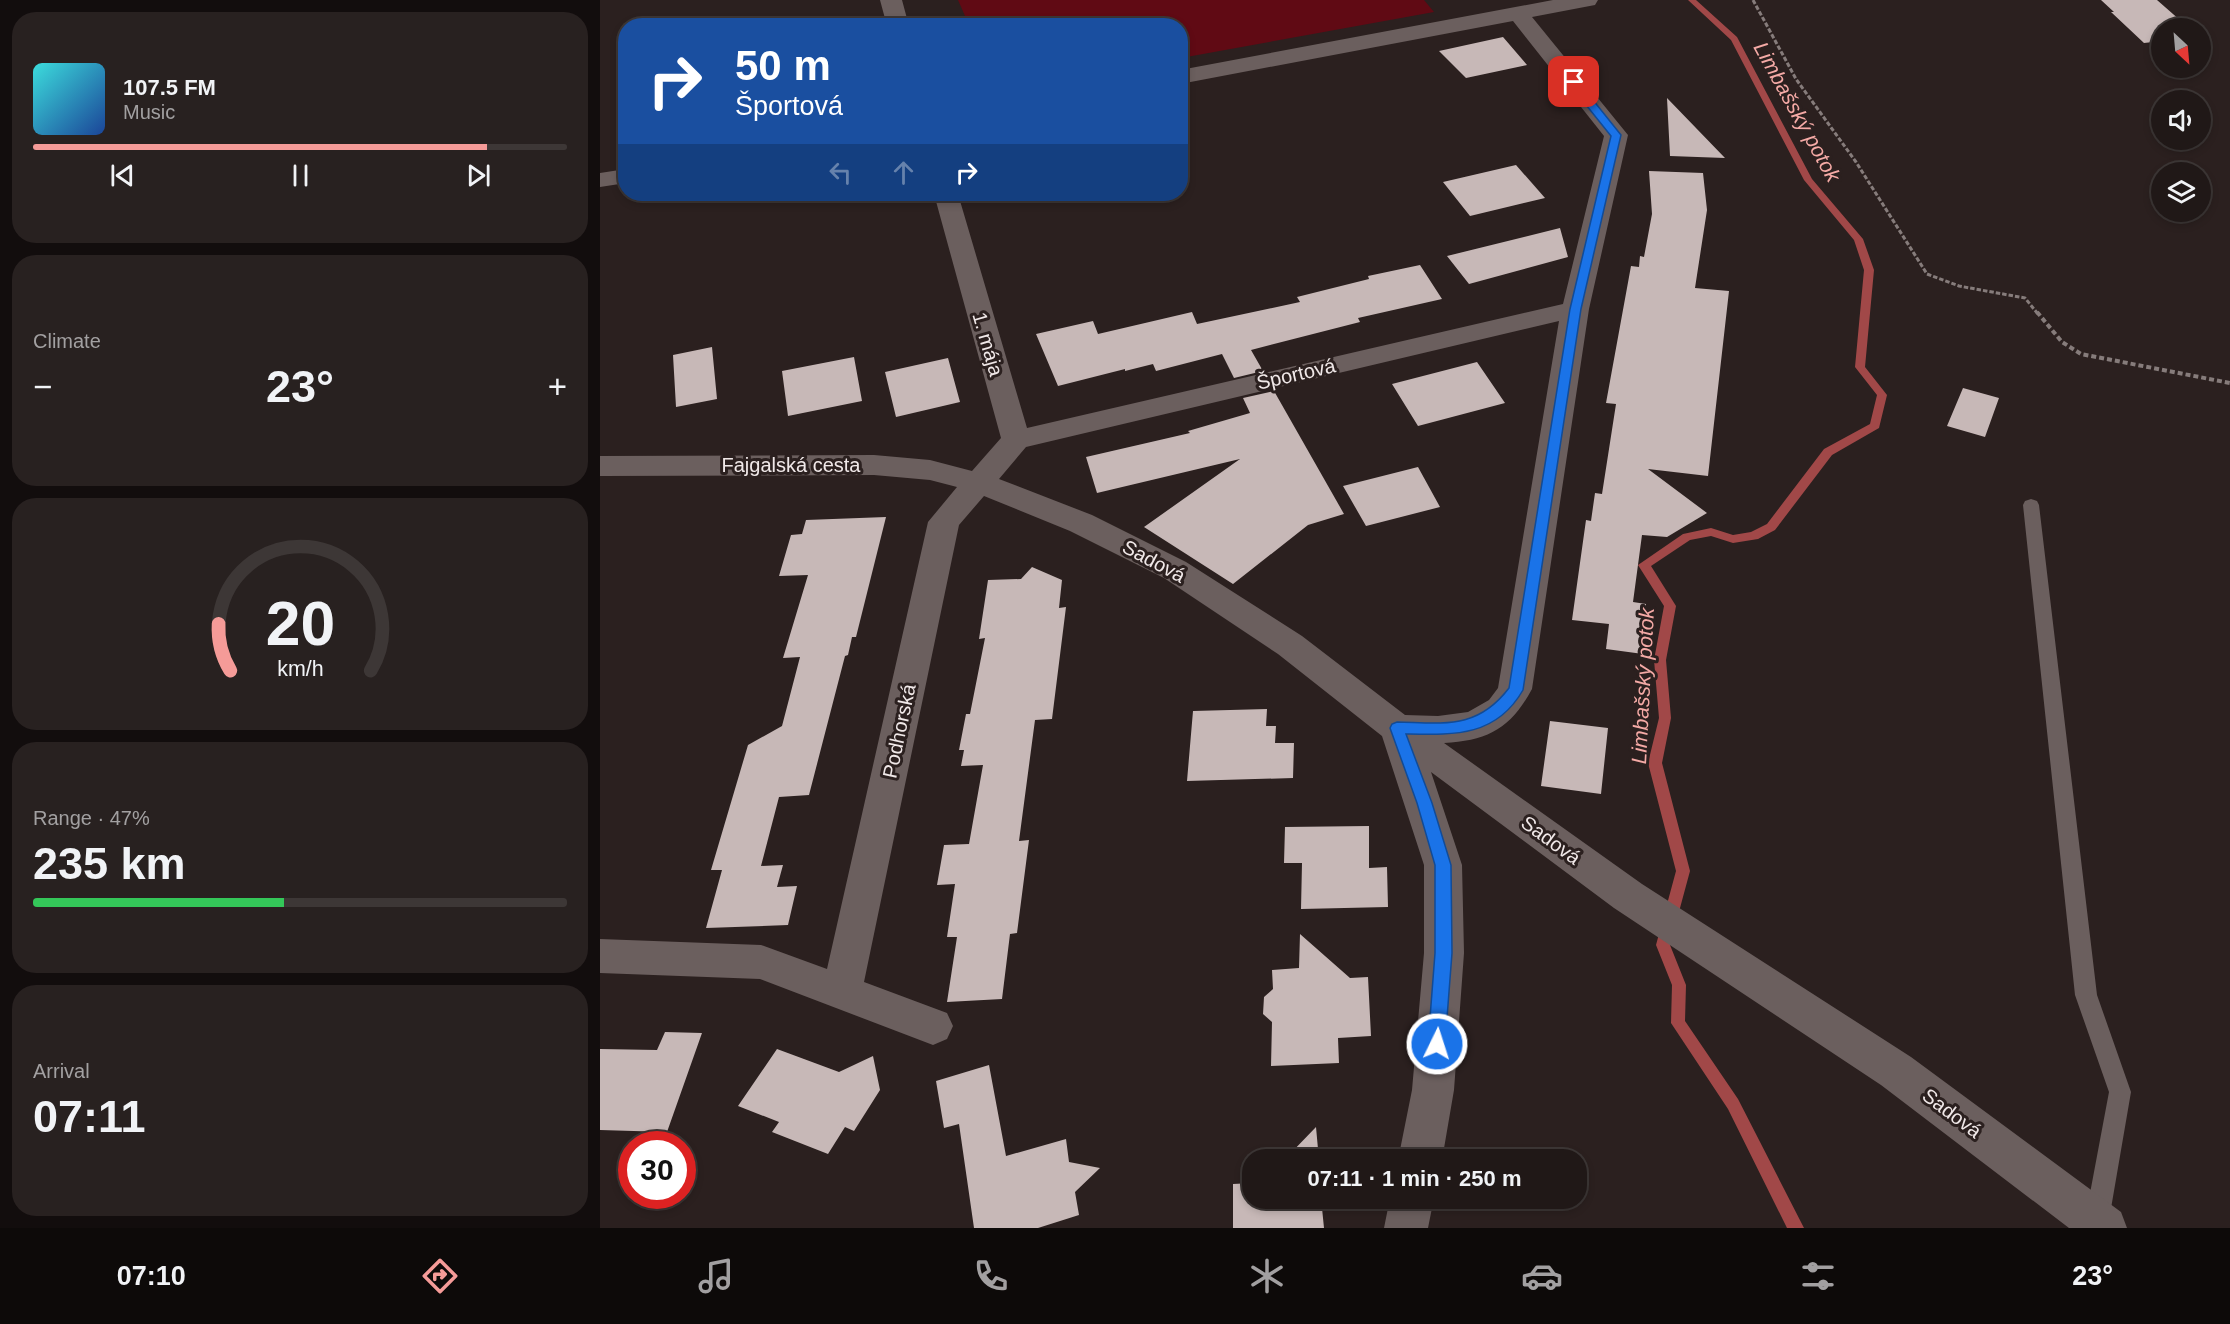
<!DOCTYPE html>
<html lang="en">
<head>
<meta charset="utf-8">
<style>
  :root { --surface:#201817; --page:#282120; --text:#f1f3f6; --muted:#a2a0a1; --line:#3d3736; --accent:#f59b98 }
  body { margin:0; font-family:Helvetica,sans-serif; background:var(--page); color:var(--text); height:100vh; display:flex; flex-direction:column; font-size:22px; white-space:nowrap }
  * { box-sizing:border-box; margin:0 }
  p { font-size:20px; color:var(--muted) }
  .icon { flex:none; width:33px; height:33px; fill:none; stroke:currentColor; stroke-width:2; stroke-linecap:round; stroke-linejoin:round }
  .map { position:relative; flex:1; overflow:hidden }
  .details { display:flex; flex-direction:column; gap:12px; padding:12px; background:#120d0d; width:600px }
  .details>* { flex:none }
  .top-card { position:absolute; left:18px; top:18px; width:570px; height:183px; border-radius:24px; box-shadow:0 3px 9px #0003,0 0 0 2px var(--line); background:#1a4fa0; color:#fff; overflow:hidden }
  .needle { width:39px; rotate:154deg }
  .buttons { position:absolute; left:1551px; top:18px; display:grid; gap:12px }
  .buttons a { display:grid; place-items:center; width:60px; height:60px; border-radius:50%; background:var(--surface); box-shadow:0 3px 9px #0003,0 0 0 2px var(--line); font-size:30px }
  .speed { position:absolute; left:18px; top:1131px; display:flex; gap:12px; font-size:30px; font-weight:700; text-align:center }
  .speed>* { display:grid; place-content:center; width:78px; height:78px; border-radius:50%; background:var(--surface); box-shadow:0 3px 9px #0003,0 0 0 2px var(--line); line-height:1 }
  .speed .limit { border:9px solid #d22; background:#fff; color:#111 }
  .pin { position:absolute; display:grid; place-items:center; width:51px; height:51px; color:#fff; margin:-26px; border-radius:12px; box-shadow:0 3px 9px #0006 }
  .me { position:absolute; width:66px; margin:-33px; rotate:4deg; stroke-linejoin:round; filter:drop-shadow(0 0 4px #0008) }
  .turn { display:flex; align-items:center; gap:21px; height:126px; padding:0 18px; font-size:27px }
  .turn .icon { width:78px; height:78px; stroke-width:2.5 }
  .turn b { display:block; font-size:42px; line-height:51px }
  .lanes { display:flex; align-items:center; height:57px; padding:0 18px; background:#0003; justify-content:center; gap:30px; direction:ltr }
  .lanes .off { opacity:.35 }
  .big { font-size:45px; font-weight:600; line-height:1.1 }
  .details .widget { flex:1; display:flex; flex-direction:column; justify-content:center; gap:9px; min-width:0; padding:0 21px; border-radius:24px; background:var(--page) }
  .details .dial { align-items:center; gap:0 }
  .dial svg { height:156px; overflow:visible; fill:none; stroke:var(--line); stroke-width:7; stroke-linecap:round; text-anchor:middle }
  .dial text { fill:var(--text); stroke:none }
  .song { display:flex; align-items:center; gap:18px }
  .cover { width:72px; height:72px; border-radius:9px; background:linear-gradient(135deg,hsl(180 70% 55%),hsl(220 70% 35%)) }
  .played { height:6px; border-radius:3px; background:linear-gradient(90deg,var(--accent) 85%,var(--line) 85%) }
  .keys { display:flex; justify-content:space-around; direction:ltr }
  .heat { display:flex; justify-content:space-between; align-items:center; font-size:33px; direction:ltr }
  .charge { height:9px; border-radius:4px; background:linear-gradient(90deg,#34c759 47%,var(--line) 0) }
  .trip { position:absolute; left:642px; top:1149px; width:345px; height:60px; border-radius:24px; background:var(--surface); box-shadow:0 3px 9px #0003,0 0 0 2px var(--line); font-weight:600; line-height:60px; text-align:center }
  .tabs { display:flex; height:96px; justify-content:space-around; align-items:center; background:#0d0a09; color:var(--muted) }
  .tabs .icon { width:42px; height:42px }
  .tabs .selected { color:var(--accent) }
  .tabs b { font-size:27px; color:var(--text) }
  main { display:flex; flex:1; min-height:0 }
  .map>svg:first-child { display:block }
  .green { fill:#600a14 }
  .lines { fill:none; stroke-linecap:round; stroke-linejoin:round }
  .stream { fill:#a14848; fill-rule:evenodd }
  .building { fill:#c7b8b7 }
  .path-far1 { stroke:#867c7b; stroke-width:3; stroke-dasharray:4.5 2; stroke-linecap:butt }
  .path { stroke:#867c7b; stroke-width:4; stroke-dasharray:5 3; stroke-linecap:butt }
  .service { fill:#6b5f5e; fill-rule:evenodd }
  .minor { fill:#6b5f5e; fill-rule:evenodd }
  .route { fill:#1a73e8; stroke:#114b97; stroke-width:1.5 }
  .labels { text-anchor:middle; stroke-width:6; stroke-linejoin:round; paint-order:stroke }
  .street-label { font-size:20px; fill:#f0e8e8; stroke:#2b201f }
  .water-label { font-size:21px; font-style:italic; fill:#f5aaa6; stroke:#2b201f }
</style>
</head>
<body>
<main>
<section class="details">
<div class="widget">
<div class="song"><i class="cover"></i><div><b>107.5 FM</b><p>Music</p></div></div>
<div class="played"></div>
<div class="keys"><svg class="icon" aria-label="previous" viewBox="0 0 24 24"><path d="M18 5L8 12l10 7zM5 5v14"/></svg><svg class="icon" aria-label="pause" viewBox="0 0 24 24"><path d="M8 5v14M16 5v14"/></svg><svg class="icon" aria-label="next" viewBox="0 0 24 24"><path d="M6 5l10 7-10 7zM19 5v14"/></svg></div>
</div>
<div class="widget"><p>Climate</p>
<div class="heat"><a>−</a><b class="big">23°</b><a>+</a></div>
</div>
<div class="widget dial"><svg viewBox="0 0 100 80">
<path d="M14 69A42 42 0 1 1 86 69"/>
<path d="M14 69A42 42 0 0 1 8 45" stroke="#f59b98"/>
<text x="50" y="56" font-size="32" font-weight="700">20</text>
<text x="50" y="72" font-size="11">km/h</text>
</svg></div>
<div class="widget"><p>Range · 47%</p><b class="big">235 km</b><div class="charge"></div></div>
<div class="widget"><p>Arrival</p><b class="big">07:11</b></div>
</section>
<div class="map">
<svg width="1630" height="1228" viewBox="0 0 1630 1228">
  <rect width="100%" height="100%" fill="#2b201f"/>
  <path class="green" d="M 358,0 L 824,0 L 834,12 L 581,58 L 580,26 L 369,25 Z"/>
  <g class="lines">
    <path class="stream" d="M 1088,0 L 1096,0 L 1137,37 L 1212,179 L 1263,239 L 1274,270 L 1265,367 L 1287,395 L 1279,428 L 1232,455 L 1175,530 L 1158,539 L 1133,543 L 1111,536 L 1090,540 L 1051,566 L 1076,606 L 1066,660 L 1071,718 L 1062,763 L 1090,871 L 1070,945 L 1086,985 L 1085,1021 L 1138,1099 L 1204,1228 L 1187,1228 L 1128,1109 L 1071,1023 L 1072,985 L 1056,945 L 1076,871 L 1048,763 L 1059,718 L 1054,660 L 1064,606 L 1038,565 L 1083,534 L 1111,528 L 1133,535 L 1151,532 L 1167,524 L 1224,449 L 1270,424 L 1277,395 L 1255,367 L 1264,270 L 1254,240 L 1204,180 L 1131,40 Z"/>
  </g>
  <path class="building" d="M 1501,0 L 1557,0 L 1589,28 L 1562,28 L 1562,41 L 1544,43 L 1511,12 L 1514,12 Z
    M 903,37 L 927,65 L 866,78 L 839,51 Z
    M 1067,98 L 1125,158 L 1070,156 Z
    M 916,165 L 945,198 L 870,216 L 843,182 Z
    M 1049,171 L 1103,173 L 1107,210 L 1095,288 L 1129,291 L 1108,476 L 1048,469 L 1107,513 L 1067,537 L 1042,535 L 1033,602 L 1046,604 L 1043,654 L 1006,649 L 1009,624 L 972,620 L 986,520 L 991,521 L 995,493 L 1002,494 L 1016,404 L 1006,403 L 1031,266 L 1039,267 L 1040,256 L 1044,257 L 1052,214 Z
    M 960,228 L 968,257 L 869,284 L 847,256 Z
    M 820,265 L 842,299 L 758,318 L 760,322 L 651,350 L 663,371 L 634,378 L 622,354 L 556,371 L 553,364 L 525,371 L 525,369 L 458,386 L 436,334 L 493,321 L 498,334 L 592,312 L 597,324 L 700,302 L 697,297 L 769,279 L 768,276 Z
    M 112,347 L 117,399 L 76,407 L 73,355 Z
    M 254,357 L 262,401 L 188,416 L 182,371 Z
    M 348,358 L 360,402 L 296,417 L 285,372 Z
    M 877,362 L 905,403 L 818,426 L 792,384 Z
    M 1363,388 L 1399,398 L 1385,437 L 1347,426 Z
    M 674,391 L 744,514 L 708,525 L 633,584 L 544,527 L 640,459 L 497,493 L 486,457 L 590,433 L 588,431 L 650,413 L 643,398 Z
    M 818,467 L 840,507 L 766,526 L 743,486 Z
    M 286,517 L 256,637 L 252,637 L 248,655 L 245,656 L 209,795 L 179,797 L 161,866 L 183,865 L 177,887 L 197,886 L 188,925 L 106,928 L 122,870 L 111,870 L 148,745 L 182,726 L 200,657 L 183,658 L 208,575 L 179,576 L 191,535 L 202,534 L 206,520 Z
    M 432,567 L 462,580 L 459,608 L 466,607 L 452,719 L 435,720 L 419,841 L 429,840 L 417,933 L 410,934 L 402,999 L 347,1002 L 357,937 L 347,937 L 355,884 L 337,885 L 344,845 L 369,844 L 383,765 L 361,766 L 364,750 L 359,750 L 366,714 L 370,714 L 385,638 L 379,639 L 388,580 L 421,579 Z
    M 667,709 L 666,726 L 676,726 L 675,743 L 694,743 L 693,778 L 587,781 L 593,711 Z
    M 950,721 L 1008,728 L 1001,794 L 941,786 Z
    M 769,826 L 769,868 L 787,867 L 788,907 L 701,909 L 702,863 L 684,863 L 685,827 Z
    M 700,934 L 750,978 L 768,977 L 771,1036 L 738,1038 L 739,1063 L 671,1066 L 672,1022 L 663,1014 L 664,997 L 673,989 L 672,970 L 699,968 Z
    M 65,1032 L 102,1033 L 67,1132 L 0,1130 L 0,1049 L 57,1050 Z
    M 177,1049 L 239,1072 L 273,1056 L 280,1090 L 254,1131 L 245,1127 L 228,1154 L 172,1132 L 179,1122 L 138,1106 Z
    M 389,1065 L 406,1156 L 466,1139 L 469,1162 L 500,1168 L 475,1192 L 479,1215 L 438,1228 L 374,1228 L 359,1124 L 344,1128 L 336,1081 Z
    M 716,1127 L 719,1160 L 654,1160 L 688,1156 Z
    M 652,1183 L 652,1198 L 721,1198 L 724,1228 L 633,1228 L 633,1184 Z"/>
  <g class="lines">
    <path class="path-far1" d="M 1153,0 L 1196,79 L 1256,162 L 1327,274 L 1359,286 L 1425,298 L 1438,314"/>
    <path class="path" d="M 1437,312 L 1462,342 L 1481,354 L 1630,383"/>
    <path class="service" d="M 1431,499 L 1437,501 L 1439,505 L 1497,995 L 1531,1092 L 1509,1220 L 1506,1228 L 1488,1228 L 1485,1220 L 1509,1092 L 1475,995 L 1423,505 L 1425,501 Z"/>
    <path class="minor" d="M 280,0 L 302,0 L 309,26 L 287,26 Z
      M 953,0 L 998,0 L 995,5 L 932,17 L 1028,135 L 989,309 L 932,689 C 911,728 888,741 844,743 L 1042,884 L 1311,1057 L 1521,1212 L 1527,1228 L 1469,1228 L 1281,1085 L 1014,908 L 831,772 L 862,865 L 864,953 L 854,1090 L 842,1160 L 798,1160 L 812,1090 L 824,953 L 824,865 L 782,736 L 678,654 L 564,578 L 470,531 L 384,496 L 359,525 L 264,982 L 347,1013 L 353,1026 L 347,1039 L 333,1045 L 160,979 L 0,973 L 0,939 L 161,945 L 227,969 L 328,522 L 357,487 L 330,480 L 274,475 L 0,476 L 0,456 L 274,455 L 330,460 L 372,471 L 401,438 L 334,194 L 358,194 L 427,428 L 963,304 L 1004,136 L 913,21 L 580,84 L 580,70 ZM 959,321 L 898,688 L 889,700 L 868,712 L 838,716 L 805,715 L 702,636 L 586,562 L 492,515 L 399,479 L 426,447 Z
      M 26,169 L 26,183 L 0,187 L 0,173 Z
      M 790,1198 L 834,1198 L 828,1228 L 784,1228 Z"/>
  </g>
  <path class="route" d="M 970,80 L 977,80 L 1021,135 L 981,309 L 923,690 C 896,737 854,735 806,734 L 832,803 L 851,865 L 852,953 L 845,1044 L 843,1050 L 837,1052 L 831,1050 L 828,1044 L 835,953 L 835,865 L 817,803 L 790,728 L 792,724 L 797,722 C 844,723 877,730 909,688 L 970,309 L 1011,136 L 970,85 Z"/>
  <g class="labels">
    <g class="street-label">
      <text transform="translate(388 344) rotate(74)" y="7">1. mája</text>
      <text transform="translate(696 374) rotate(-13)" y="7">Športová</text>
      <text x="191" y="472">Fajgalská cesta</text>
      <text transform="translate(554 561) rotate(28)" y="7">Sadová</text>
      <text transform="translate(299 731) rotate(-78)" y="7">Podhorská</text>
      <text transform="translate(951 840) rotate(36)" y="7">Sadová</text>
      <text transform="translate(1352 1113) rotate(37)" y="7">Sadová</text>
    </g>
    <g class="water-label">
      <text transform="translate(1197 112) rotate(61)" y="7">Limbašský potok</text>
      <text transform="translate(1043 686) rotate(-87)" y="7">Limbašský potok</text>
    </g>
  </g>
</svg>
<div class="buttons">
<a><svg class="needle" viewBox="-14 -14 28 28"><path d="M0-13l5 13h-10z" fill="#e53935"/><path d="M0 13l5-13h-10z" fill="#a2a0a1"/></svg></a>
<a><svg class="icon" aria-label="sound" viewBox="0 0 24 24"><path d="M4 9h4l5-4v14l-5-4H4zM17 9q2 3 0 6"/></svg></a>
<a><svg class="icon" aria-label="layers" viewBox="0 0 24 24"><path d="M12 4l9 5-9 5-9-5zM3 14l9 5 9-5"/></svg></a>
</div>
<div class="speed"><div class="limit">30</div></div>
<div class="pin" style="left:974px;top:82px;background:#d93025"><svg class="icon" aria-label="arrive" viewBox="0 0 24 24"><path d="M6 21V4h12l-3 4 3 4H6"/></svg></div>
<svg class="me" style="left:837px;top:1044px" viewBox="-20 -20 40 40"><circle r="17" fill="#1a73e8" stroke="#fff" stroke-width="3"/><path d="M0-11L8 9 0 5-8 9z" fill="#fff"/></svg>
<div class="trip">07:11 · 1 min · 250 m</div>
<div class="top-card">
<div class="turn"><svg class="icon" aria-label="right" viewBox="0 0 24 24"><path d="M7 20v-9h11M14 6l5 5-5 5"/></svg><div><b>50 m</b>Športová</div></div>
<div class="lanes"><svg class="icon off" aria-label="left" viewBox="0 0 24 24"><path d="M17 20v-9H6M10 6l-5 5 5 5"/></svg><svg class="icon off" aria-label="ahead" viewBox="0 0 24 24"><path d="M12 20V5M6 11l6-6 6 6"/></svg><svg class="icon" aria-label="right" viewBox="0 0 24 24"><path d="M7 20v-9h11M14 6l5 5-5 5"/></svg></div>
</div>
</div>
</main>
<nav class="tabs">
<b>07:10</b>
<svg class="icon selected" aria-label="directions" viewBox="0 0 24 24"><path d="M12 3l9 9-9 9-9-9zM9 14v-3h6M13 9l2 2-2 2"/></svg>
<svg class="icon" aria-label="music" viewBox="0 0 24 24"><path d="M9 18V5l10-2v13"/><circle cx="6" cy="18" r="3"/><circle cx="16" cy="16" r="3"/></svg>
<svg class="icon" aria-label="phone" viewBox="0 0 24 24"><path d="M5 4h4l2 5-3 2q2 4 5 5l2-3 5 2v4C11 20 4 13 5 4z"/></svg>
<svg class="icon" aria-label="climate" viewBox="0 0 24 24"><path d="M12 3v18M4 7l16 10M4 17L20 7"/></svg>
<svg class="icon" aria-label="car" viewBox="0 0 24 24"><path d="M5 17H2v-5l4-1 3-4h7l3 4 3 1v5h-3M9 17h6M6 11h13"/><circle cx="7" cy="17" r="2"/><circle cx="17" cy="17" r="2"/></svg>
<svg class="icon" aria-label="filters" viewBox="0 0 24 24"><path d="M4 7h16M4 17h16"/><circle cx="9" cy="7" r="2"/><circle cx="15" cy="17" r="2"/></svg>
<b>23°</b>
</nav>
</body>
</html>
